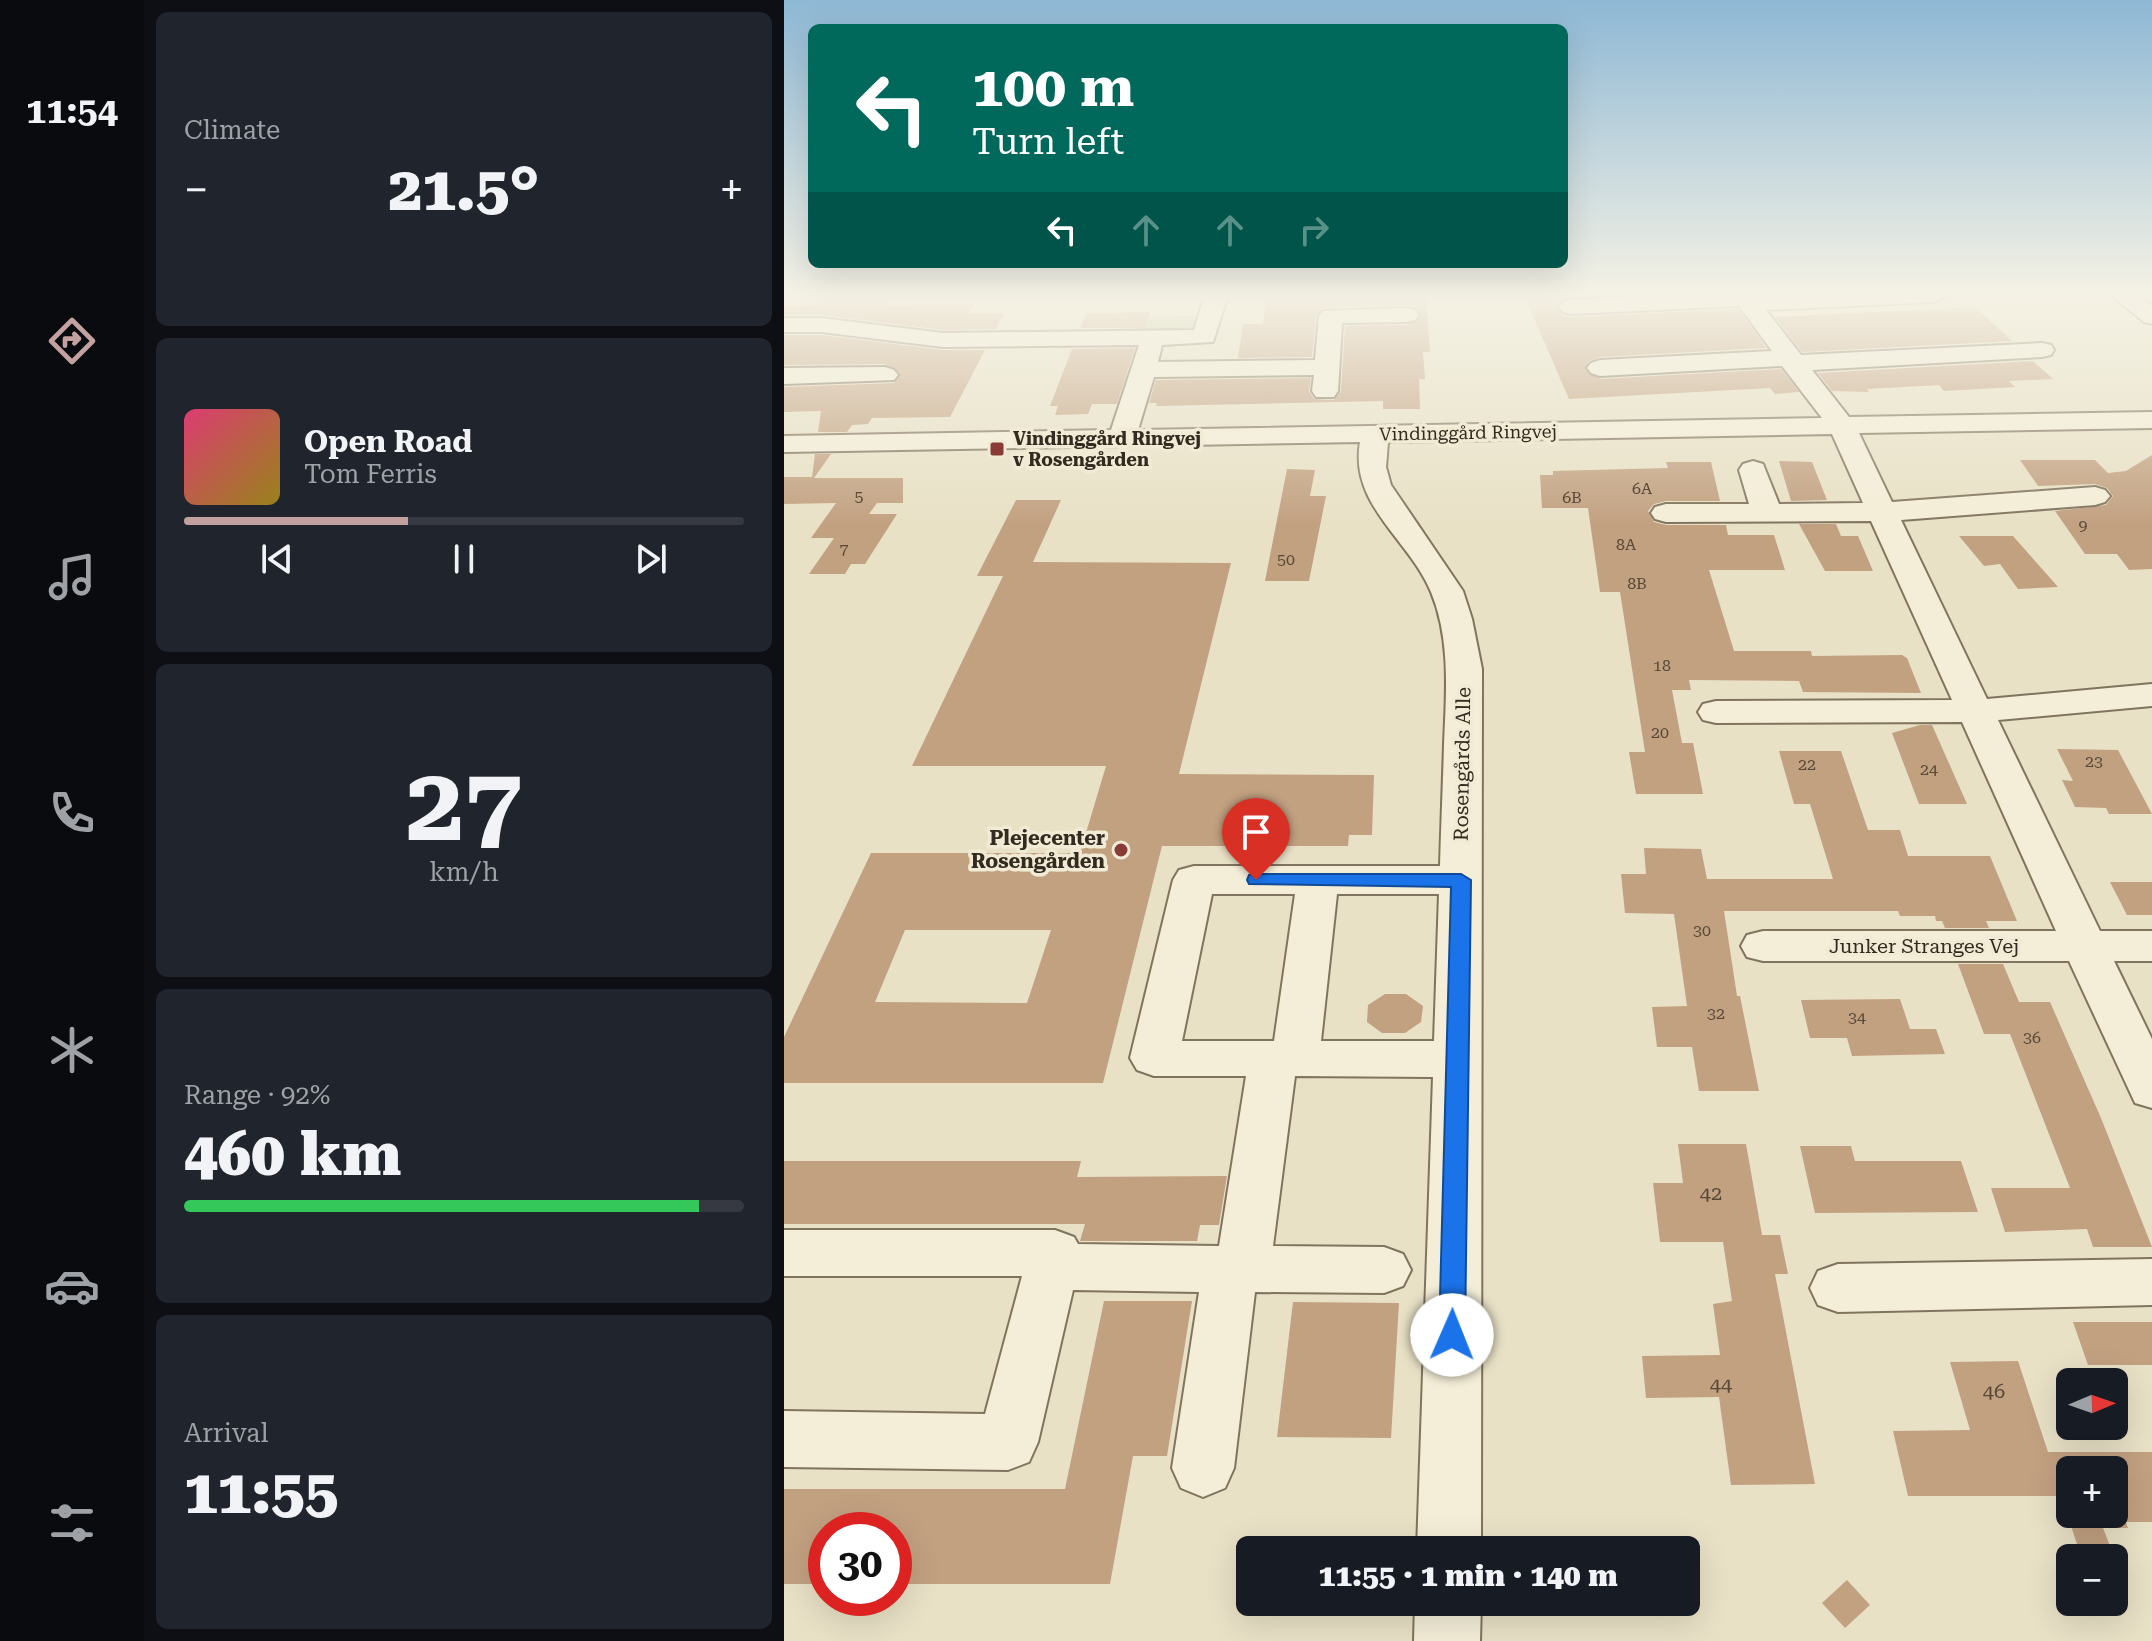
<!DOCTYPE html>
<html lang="en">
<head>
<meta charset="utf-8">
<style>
  :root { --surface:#171b24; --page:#20242c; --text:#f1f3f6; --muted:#9ea1a6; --line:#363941; --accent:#c2a1a0 }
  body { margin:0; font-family:"Roboto Serif",serif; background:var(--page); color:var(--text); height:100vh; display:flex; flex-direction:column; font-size:30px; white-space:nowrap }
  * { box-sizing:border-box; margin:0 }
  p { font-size:26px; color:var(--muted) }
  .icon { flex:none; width:44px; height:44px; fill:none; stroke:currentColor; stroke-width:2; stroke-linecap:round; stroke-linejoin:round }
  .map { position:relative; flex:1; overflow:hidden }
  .drawer { display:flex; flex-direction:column; gap:12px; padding:12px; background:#0d0f14; width:640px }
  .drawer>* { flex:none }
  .guide { position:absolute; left:24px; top:24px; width:760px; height:244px; border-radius:12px; box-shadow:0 8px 32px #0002; background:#00695c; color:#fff; overflow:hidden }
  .needle { width:52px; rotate:88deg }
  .buttons { position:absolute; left:1272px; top:1368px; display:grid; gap:16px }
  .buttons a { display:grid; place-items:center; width:72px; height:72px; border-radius:12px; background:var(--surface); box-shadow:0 8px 32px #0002; font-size:40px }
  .speed { position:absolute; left:24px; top:1512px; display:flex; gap:16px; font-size:40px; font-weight:700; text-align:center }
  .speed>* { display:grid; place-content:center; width:104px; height:104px; border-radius:50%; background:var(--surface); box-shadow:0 8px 32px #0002; line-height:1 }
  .speed .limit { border:12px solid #d22; background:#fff; color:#111 }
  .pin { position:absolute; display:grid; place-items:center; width:68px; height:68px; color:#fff; margin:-82px -34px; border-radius:50% 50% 50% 0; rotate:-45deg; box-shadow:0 0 8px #0007 }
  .pin .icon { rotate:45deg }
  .me { position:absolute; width:88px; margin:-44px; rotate:1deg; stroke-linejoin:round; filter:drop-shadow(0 0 6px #0008) }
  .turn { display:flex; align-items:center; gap:28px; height:168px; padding:0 32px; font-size:36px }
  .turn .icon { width:104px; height:104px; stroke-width:2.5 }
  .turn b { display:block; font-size:56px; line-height:68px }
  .lanes { display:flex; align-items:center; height:76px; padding:0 32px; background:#0003; justify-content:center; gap:40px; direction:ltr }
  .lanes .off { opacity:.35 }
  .big { font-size:60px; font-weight:800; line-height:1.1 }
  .drawer .card { flex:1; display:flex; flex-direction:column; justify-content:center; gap:12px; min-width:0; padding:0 28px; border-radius:12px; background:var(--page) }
  .drawer .dial { align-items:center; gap:0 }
  .dial b { font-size:104px; line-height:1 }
  .song { display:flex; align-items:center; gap:24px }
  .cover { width:96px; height:96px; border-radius:12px; background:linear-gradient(135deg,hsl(340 70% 55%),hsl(50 70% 35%)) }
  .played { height:8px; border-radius:4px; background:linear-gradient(90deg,var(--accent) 40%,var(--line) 40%) }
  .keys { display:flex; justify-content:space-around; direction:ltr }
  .heat { display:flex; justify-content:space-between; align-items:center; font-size:44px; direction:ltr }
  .charge { height:12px; border-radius:6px; background:linear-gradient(90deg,#34c759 92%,var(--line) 0) }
  .trip { position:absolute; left:452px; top:1536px; width:464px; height:80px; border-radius:12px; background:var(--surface); box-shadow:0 8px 32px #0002; font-weight:800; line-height:80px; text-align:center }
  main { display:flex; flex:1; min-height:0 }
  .tab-bar { display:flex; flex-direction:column; width:144px; justify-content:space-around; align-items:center; background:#090b0e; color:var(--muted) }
  .tab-bar .icon { width:56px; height:56px }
  .tab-bar .on { color:var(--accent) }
  .tab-bar b { font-size:36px; color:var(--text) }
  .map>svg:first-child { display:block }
  .green { fill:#bdc59b }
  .building { fill:#c2a181; fill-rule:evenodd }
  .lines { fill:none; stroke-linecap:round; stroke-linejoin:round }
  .minor-casing { stroke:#81745e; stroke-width:4 }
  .minor { fill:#f4eed8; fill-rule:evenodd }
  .route { fill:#1a73e8; stroke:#114b97; stroke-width:2 }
  .poi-dot { fill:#893c36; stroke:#f1ebd5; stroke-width:3 }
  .labels { text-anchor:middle; stroke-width:7; stroke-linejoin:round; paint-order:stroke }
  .number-label { font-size:16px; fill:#584838 }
  .far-street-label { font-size:18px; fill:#342b20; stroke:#f1ebd5 }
  .far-poi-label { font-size:18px; font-weight:bold; fill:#342b20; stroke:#f1ebd5; text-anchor:start }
  .street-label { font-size:20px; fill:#342b20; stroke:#f1ebd5 }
  .poi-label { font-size:20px; font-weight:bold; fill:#342b20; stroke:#f1ebd5; text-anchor:end }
  .near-number-label { font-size:20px; fill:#584838 }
</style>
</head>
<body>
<main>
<nav class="tab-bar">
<b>11:54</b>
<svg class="icon on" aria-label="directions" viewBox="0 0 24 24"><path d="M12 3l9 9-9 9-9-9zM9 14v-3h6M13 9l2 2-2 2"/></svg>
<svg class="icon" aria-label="music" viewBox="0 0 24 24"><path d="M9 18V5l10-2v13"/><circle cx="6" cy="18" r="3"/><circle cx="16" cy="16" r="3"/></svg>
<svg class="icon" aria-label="phone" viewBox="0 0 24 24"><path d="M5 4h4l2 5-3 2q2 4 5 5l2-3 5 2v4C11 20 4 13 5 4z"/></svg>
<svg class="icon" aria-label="climate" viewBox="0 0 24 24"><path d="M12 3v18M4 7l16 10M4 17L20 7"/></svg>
<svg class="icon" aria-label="car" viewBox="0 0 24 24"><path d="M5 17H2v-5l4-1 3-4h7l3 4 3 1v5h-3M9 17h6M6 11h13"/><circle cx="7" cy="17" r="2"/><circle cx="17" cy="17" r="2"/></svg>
<svg class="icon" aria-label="filters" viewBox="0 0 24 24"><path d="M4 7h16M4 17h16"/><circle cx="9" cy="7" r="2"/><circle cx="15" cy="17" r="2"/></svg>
</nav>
<section class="drawer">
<div class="card"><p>Climate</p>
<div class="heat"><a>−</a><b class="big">21.5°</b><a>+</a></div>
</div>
<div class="card">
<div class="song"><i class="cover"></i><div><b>Open Road</b><p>Tom Ferris</p></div></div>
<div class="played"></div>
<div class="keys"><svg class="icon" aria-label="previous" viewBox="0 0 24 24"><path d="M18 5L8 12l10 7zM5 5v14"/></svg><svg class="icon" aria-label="pause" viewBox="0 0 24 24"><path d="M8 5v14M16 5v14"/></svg><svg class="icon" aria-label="next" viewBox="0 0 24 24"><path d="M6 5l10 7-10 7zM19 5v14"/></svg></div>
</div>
<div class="card dial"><b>27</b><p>km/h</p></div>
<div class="card"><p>Range · 92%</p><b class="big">460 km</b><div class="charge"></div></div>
<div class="card"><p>Arrival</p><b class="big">11:55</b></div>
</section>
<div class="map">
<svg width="1368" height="1641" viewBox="0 0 1368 1641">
  <rect width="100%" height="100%" fill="#e8e1c6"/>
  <path class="green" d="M 419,316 L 410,333 L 347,335 L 355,317 Z"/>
  <path class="building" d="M 584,295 L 642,295 L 646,352 L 639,352 L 641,379 L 635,379 L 636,409 L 599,409 L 599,401 L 372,406 L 373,403 L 365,403 L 372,380 L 527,378 L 525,391 L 530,399 L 550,400 L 557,391 L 561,326 L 624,325 L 637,317 L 633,308 L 623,305 L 539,308 L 532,316 L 528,357 L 454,358 L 459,324 L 479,324 L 482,301 Z
    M 740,295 L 820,295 L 777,300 L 773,309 L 778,315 L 787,317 L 954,309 L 982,348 L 816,357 L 805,361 L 801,370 L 816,379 L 997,369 L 1015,392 L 991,394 L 986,388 L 785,399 Z
    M 36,298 L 106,298 L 101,306 L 190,304 L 185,313 L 220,313 L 212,329 L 159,330 L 37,315 L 0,315 L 0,306 L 30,305 Z
    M 1191,307 L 1228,341 L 1018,352 L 991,317 Z
    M 366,312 L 360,328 L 296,328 L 302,313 Z
    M 0,335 L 37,335 L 159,350 L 201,350 L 166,417 L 88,418 L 84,424 L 68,425 L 63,432 L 34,432 L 37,411 L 0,412 L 0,387 L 110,383 L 116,373 L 101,364 L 0,365 Z
    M 351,348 L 333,404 L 308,404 L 304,414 L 271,415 L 274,406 L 266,406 L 288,349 Z
    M 1249,361 L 1269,379 L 1225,381 L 1231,387 L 1160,391 L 1155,385 L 1083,389 L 1085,392 L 1048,391 L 1034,373 Z
    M 31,454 L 47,454 L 30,478 L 119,478 L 119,503 L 93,503 L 85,514 L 113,514 L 81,564 L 67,564 L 61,574 L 25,574 L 50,538 L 27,538 L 52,503 L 0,504 L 0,477 L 28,477 Z
    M 1368,455 L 1368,569 L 1345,570 L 1333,554 L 1301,554 L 1271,511 L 1322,505 L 1329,496 L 1323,488 L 1311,484 L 1254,486 L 1236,460 L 1311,460 L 1324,473 L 1342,471 Z
    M 995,461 L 1028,462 L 1043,500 L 1007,501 Z
    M 882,462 L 927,462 L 936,501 L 882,501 L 870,504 L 864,511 L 870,522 L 882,525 L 942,525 L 944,535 L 990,535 L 1001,570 L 925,570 L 950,651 L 1027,651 L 1028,656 L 1118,655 L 1123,658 L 1137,693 L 1019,692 L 1015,681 L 905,680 L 907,690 L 888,690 L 898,743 L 909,743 L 919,794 L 852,794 L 845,752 L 861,752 L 836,592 L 816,592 L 804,508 L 758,508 L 756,475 L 769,475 L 769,471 L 884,468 Z
    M 503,469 L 531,470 L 526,496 L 542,496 L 525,581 L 481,581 Z
    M 232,500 L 277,500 L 249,562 L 447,563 L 395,774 L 590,775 L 588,835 L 565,835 L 564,846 L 378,846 L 319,1083 L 0,1083 L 0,1037 L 87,853 L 296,853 L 322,766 L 128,766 L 219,576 L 193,576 ZM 121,930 L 267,930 L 243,1003 L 91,1002 Z
    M 1015,524 L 1052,524 L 1057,536 L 1074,536 L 1089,571 L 1041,571 Z
    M 1175,536 L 1229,536 L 1274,587 L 1234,589 L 1216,564 L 1200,566 Z
    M 1136,725 L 1148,725 L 1183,804 L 1135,804 L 1108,733 Z
    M 1273,749 L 1334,750 L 1368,814 L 1325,814 L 1322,808 L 1291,807 L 1278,780 L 1289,781 Z
    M 995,751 L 1057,751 L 1084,830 L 1116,830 L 1124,856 L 1206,856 L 1233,921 L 1202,921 L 1205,928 L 1161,928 L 1158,921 L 1152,921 L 1151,916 L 1116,916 L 1114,911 L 940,911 L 953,996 L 956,996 L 975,1091 L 915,1091 L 908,1047 L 873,1047 L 868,1007 L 903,1006 L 890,914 L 841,913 L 837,874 L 862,874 L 860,848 L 917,849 L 923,879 L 1049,879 L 1026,804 L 1010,804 Z
    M 1326,882 L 1368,882 L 1368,915 L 1343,915 Z
    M 1174,964 L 1219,964 L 1235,1002 L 1266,1002 L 1317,1118 L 1368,1247 L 1309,1247 L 1303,1229 L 1221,1232 L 1207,1188 L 1286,1188 L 1226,1034 L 1200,1034 Z
    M 601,994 L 622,994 L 639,1006 L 637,1022 L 621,1033 L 598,1033 L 583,1022 L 584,1005 Z
    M 1116,999 L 1126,1029 L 1152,1029 L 1161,1054 L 1068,1056 L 1063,1038 L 1026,1038 L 1017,1000 Z
    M 894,1144 L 962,1144 L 978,1235 L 996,1235 L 1004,1274 L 991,1274 L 1031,1484 L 947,1485 L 935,1397 L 862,1398 L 858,1356 L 936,1355 L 929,1304 L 948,1301 L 939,1242 L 876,1242 L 869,1183 L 899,1183 Z
    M 1016,1146 L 1067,1146 L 1071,1161 L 1177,1161 L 1194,1212 L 1031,1213 Z
    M 0,1161 L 297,1161 L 293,1177 L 443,1176 L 435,1225 L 416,1225 L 413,1241 L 296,1241 L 301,1224 L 0,1224 Z
    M 320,1301 L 408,1301 L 383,1456 L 349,1456 L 326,1584 L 110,1584 L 110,1530 L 42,1530 L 42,1584 L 0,1584 L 0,1489 L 281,1489 Z
    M 509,1302 L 615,1303 L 607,1438 L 493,1437 Z
    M 1289,1322 L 1368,1322 L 1368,1365 L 1304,1365 Z
    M 1234,1361 L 1264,1452 L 1368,1452 L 1368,1522 L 1342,1522 L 1344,1528 L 1319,1528 L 1326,1546 L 1294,1547 L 1277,1496 L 1124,1496 L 1109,1431 L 1186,1430 L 1166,1362 ZM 1286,1470 L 1330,1470 L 1330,1514 L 1286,1514 Z
    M 1063,1580 L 1086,1605 L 1061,1628 L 1038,1603 Z"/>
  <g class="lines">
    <defs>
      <path id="minor" d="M 421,295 L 444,295 L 429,342 L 378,345 L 374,362 L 531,360 L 535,316 L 539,311 L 623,308 L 631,310 L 635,315 L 631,320 L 623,322 L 558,323 L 554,391 L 550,397 L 532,397 L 528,391 L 530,375 L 370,377 L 354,430 L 1038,418 L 998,366 L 816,376 L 807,373 L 803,368 L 807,363 L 816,360 L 988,351 L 955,306 L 787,314 L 779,312 L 775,307 L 779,302 L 787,300 L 889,295 L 1162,295 L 1151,302 L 982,310 L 1017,355 L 1258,343 L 1267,345 L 1270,350 L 1267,355 L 1258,357 L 1028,370 L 1065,417 L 1368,412 L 1368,428 L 1075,433 L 1108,502 L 1311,487 L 1321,490 L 1326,496 L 1321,502 L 1311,505 L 1117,520 L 1203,699 L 1368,684 L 1368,706 L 1214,720 L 1316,931 L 1368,931 L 1368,961 L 1330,961 L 1368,1039 L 1368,1108 L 1351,1103 L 1285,961 L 979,961 L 963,957 L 957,946 L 963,935 L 979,931 L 1272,931 L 1178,722 L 932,723 L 919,720 L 914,712 L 919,704 L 932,701 L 1168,700 L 1087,521 L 882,522 L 871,519 L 867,513 L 871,507 L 882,504 L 965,504 L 955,470 L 959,464 L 969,461 L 979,464 L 995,504 L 1079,503 L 1048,434 L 604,442 L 602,467 L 607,485 L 679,591 L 688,619 L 698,669 L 697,1550 L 633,1550 L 649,1077 L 511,1076 L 489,1246 L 600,1247 L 619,1254 L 627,1270 L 619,1286 L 600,1293 L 471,1292 L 450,1468 L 441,1488 L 419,1497 L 397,1488 L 388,1468 L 415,1292 L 289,1290 L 254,1442 L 245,1462 L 224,1470 L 0,1467 L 0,1411 L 201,1414 L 238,1276 L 0,1276 L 0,1230 L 271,1230 L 290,1237 L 294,1244 L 435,1246 L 462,1076 L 370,1076 L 353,1070 L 346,1058 L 389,880 L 395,870 L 410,866 L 656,866 C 657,826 659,785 660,744 C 662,694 667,640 647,592 C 625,539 565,505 576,442 L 0,452 L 0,436 L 327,430 L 355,345 L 159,347 L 37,332 L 0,332 L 0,318 L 37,318 L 159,333 L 410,330 ZM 428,894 L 511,894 L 490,1041 L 398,1041 ZM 553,894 L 655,894 L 650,1041 L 537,1041 Z
        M 1327,295 L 1353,295 L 1368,306 L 1368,324 L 1360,322 Z
        M 101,367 L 110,370 L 114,375 L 110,380 L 0,384 L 0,368 Z
        M 1368,1259 L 1368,1305 L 1054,1312 L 1034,1305 L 1026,1288 L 1034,1271 L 1054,1264 Z
        M 631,1602 L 697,1602 L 696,1641 L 630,1641 Z"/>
    </defs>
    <use href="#minor" class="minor-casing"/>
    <use href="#minor" class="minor"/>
  </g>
  <linearGradient id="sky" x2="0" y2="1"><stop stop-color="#8eb8d5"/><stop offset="0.56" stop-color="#f5f2e5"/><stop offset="1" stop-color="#f5f2e5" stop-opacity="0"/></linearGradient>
  <rect width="1368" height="525" fill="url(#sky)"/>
  <path class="route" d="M 472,874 L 677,874 L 687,880 L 681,1335 L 678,1343 L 668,1346 L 659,1343 L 655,1335 L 667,887 L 465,884 L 463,880 L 465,875 Z"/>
  <g class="poi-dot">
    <rect x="205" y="441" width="16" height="16" rx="4"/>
    <circle cx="337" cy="850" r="8"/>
  </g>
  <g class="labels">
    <g class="number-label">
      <text x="858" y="494">6A</text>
      <text x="75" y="502">5</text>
      <text x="788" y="503">6B</text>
      <text x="1299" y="531">9</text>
      <text x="842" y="550">8A</text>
      <text x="60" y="554">7</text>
      <text x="502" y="565">50</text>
      <text x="853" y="589">8B</text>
      <text x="878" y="671">18</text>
      <text x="876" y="738">20</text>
      <text x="1310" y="767">23</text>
      <text x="1023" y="770">22</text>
      <text x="1145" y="775">24</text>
      <text x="918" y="936">30</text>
      <text x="932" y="1019">32</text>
      <text x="1073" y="1023">34</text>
      <text x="1248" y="1043">36</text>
    </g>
    <g class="far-street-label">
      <text transform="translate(684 433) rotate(-1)" y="6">Vindinggård Ringvej</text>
    </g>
    <g class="far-poi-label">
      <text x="229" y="445">Vindinggård Ringvej<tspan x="229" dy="21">v Rosengården</tspan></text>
    </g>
    <g class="street-label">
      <text transform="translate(678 764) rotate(-89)" y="7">Rosengårds Alle</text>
      <text x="1140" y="953">Junker Stranges Vej</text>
    </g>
    <g class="poi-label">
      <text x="321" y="845">Plejecenter<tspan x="321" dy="23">Rosengården</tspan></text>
    </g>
    <g class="near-number-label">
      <text x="927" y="1200">42</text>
      <text x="937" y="1391">44</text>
      <text x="1210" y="1398">46</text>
    </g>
  </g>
</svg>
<div class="buttons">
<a><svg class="needle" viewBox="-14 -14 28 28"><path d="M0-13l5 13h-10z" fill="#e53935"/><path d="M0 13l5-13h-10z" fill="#9ea1a6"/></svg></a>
<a>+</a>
<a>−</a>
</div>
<div class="speed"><div class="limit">30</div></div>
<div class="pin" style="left:472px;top:880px;background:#d93025"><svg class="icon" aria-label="arrive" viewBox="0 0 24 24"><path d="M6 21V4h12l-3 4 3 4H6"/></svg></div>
<svg class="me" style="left:668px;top:1335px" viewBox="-20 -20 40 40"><circle r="19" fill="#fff"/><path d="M0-13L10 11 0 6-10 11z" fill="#1a73e8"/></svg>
<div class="trip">11:55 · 1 min · 140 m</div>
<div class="guide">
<div class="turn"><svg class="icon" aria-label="left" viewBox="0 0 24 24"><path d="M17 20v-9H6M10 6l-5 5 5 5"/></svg><div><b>100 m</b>Turn left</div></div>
<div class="lanes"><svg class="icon" aria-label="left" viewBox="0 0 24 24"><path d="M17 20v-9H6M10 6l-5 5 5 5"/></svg><svg class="icon off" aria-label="ahead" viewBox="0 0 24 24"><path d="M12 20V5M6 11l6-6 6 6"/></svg><svg class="icon off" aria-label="ahead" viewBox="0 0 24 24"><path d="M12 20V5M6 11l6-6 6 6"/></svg><svg class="icon off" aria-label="right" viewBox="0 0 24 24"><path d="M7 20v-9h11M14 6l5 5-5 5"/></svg></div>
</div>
</div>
</main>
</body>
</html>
